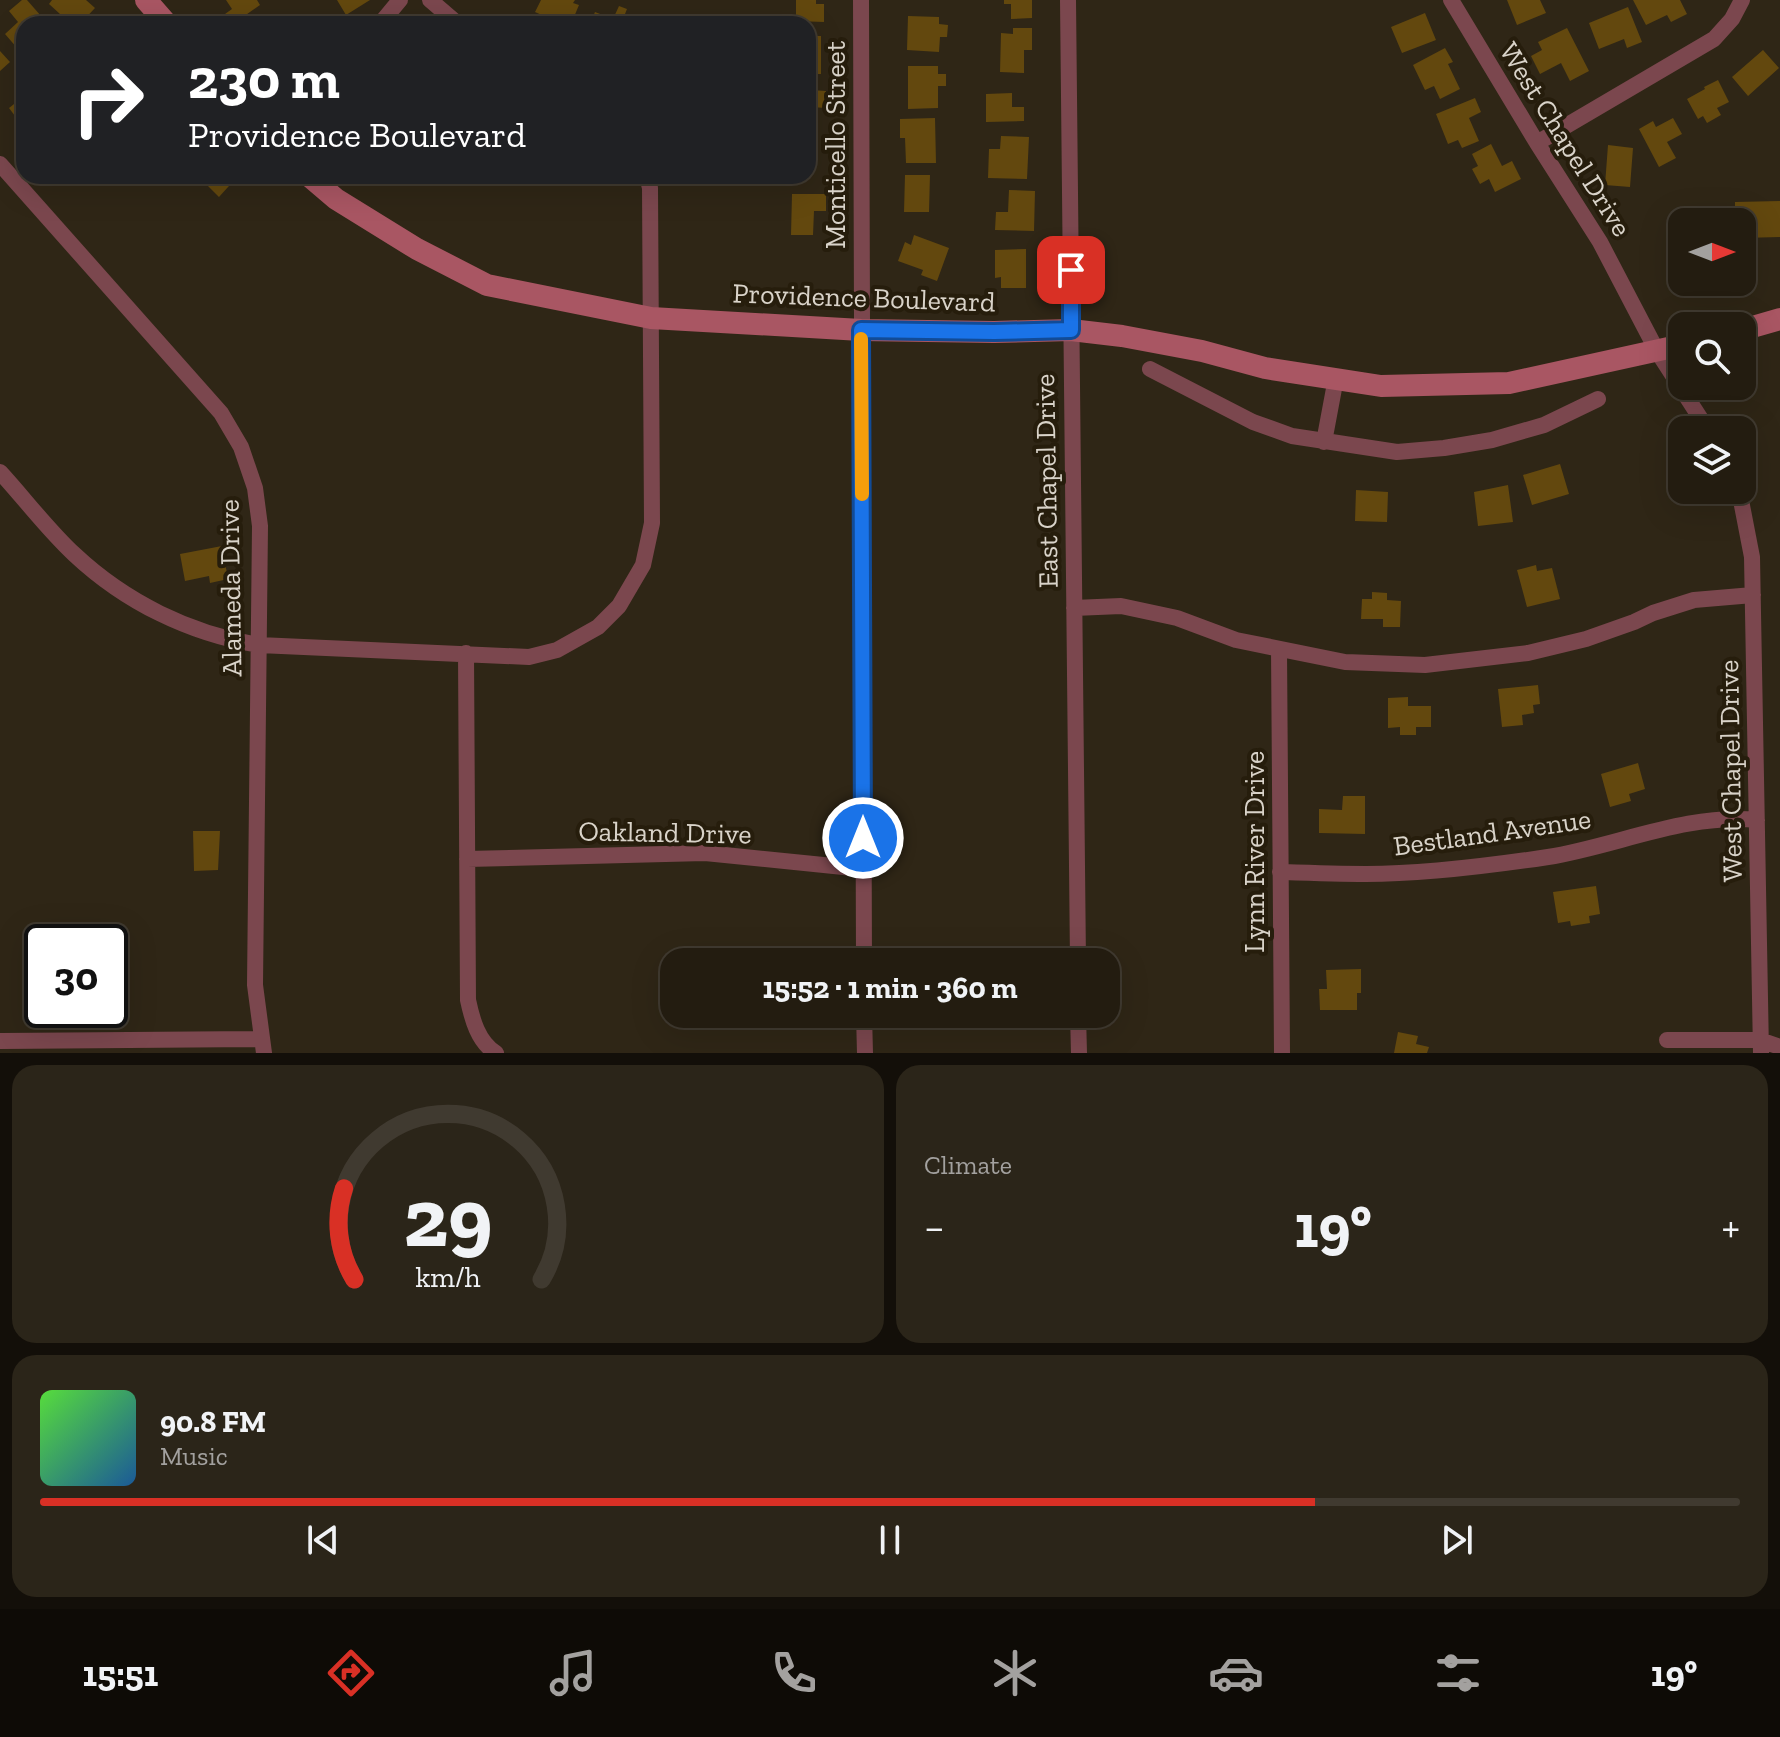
<!DOCTYPE html>
<html lang="en">
<head>
<meta charset="utf-8">
<style>
  :root { --surface:#231c10; --page:#2b2519; --text:#f1f3f6; --muted:#a3a19f; --line:#403a30; --accent:#d93025 }
  body { margin:0; font-family:"Zilla Slab",serif; background:var(--page); color:var(--text); height:100vh; display:flex; flex-direction:column; font-size:30px; white-space:nowrap }
  * { box-sizing:border-box; margin:0 }
  p { font-size:26px; color:var(--muted) }
  .icon { flex:none; width:44px; height:44px; fill:none; stroke:currentColor; stroke-width:2; stroke-linecap:round; stroke-linejoin:round }
  .map { position:relative; height:1053px; overflow:hidden }
  .panel { display:flex; flex-direction:column; gap:12px; padding:12px; background:#130f09; flex:1 }
  .panel>* { flex:none }
  .guide { position:absolute; left:16px; top:16px; width:800px; height:168px; border-radius:24px; box-shadow:0 8px 32px #0002,0 0 0 2px var(--line); background:#202124; color:#fff; overflow:hidden }
  .needle { width:52px; rotate:90deg }
  .fabs { position:absolute; left:1668px; top:208px; display:grid; gap:16px }
  .fabs a { display:grid; place-items:center; width:88px; height:88px; border-radius:16px; background:var(--surface); box-shadow:0 8px 32px #0002,0 0 0 2px var(--line); font-size:40px }
  .speed { position:absolute; left:24px; top:924px; display:flex; gap:16px; font-size:40px; font-weight:700; text-align:center }
  .speed>* { display:grid; place-content:center; width:104px; height:104px; border-radius:50%; background:var(--surface); box-shadow:0 8px 32px #0002,0 0 0 2px var(--line); line-height:1 }
  .speed .limit { border:4px solid #111; border-radius:12px; background:#fff; color:#111 }
  .pin { position:absolute; display:grid; place-items:center; width:68px; height:68px; color:#fff; margin:-34px; border-radius:16px; box-shadow:0 4px 12px #0006 }
  .me { position:absolute; width:88px; margin:-44px; rotate:0deg; stroke-linejoin:round; filter:drop-shadow(0 0 6px #0008) }
  .turn { display:flex; align-items:center; gap:28px; height:168px; padding:0 40px; font-size:36px }
  .turn .icon { width:104px; height:104px; stroke-width:2.5 }
  .turn b { display:block; font-size:56px; line-height:68px }
  .big { font-size:60px; font-weight:700; line-height:1.1 }
  .panel .tile { flex:1; display:flex; flex-direction:column; justify-content:center; gap:12px; min-width:0; padding:0 28px; border-radius:24px; background:var(--page) }
  .panel .dial { align-items:center; gap:0 }
  .dial svg { height:208px; overflow:visible; fill:none; stroke:var(--line); stroke-width:7; stroke-linecap:round; text-anchor:middle }
  .dial text { fill:var(--text); stroke:none }
  .song { display:flex; align-items:center; gap:24px }
  .cover { width:96px; height:96px; border-radius:12px; background:linear-gradient(135deg,hsl(110 70% 55%),hsl(210 70% 35%)) }
  .played { height:8px; border-radius:4px; background:linear-gradient(90deg,var(--accent) 75%,var(--line) 75%) }
  .keys { display:flex; justify-content:space-around; direction:ltr }
  .heat { display:flex; justify-content:space-between; align-items:center; font-size:44px; direction:ltr }
  .panel .tiles { flex:1; display:grid; gap:12px; grid-template-columns:1fr 1fr }
  .tile:last-child { grid-column:span 2 }
  .trip { position:absolute; left:660px; top:948px; width:460px; height:80px; border-radius:24px; background:var(--surface); box-shadow:0 8px 32px #0002,0 0 0 2px var(--line); font-weight:700; line-height:80px; text-align:center }
  .menu { display:flex; height:128px; justify-content:space-around; align-items:center; background:#0e0b06; color:var(--muted) }
  .menu .icon { width:56px; height:56px }
  .menu .current { color:var(--accent) }
  .menu b { font-size:36px; color:var(--text) }
  .map>svg:first-child { display:block }
  .building { fill:#63480e }
  .lines { fill:none; stroke-linecap:round; stroke-linejoin:round }
  .minor { stroke:#7b474e; stroke-width:16 }
  .secondary { stroke:#a95663; stroke-width:22 }
  .route-casing { stroke:#114b97; stroke-width:20 }
  .route { stroke:#1a73e8; stroke-width:14 }
  .slow { stroke:#f59e0b; stroke-width:14 }
  .labels { text-anchor:middle; stroke-width:8; stroke-linejoin:round; paint-order:stroke }
  .street-label { font-size:28px; fill:#d9d3c9; stroke:#261d0c }
</style>
</head>
<body>
<div class="map">
<svg width="1780" height="1053" viewBox="0 0 1780 1053">
  <rect width="100%" height="100%" fill="#2f2616"/>
  <path class="building" d="M 22,0 L 27,0 L 48,24 L 24,24 L 24,56 L 5,34 L 18,22 L 9,11 Z
    M 52,0 L 86,0 L 95,8 L 80,24 L 71,24 L 49,4 Z
    M 226,0 L 257,0 L 260,5 L 233,24 L 225,14 L 232,9 Z
    M 337,0 L 370,0 L 346,15 Z
    M 541,0 L 575,0 L 573,3 L 579,5 L 571,24 L 551,24 L 553,20 L 535,12 Z
    M 796,0 L 816,0 L 816,4 L 824,4 L 824,22 L 796,21 Z
    M 1004,0 L 1032,0 L 1032,18 L 1011,19 L 1011,4 L 1004,4 Z
    M 1507,0 L 1540,0 L 1546,13 L 1517,25 Z
    M 1633,0 L 1680,0 L 1687,14 L 1671,22 L 1667,15 L 1646,25 Z
    M 619,6 L 627,9 L 621,24 L 590,24 L 595,12 L 613,19 Z
    M 1628,7 L 1642,42 L 1627,48 L 1624,39 L 1599,49 L 1589,23 Z
    M 1425,13 L 1436,40 L 1402,53 L 1391,27 Z
    M 908,16 L 939,17 L 939,24 L 948,25 L 947,37 L 940,37 L 939,52 L 907,50 Z
    M 1013,28 L 1032,28 L 1032,50 L 1024,50 L 1024,73 L 1000,72 L 1001,33 L 1013,34 Z
    M 1567,28 L 1589,71 L 1570,81 L 1561,63 L 1540,74 L 1531,56 L 1542,50 L 1538,42 Z
    M 808,36 L 821,36 L 821,74 L 808,74 Z
    M 1445,48 L 1453,62 L 1448,64 L 1460,89 L 1440,99 L 1434,86 L 1425,90 L 1413,65 Z
    M 1763,50 L 1779,68 L 1748,96 L 1732,77 Z
    M 0,51 L 10,62 L 0,71 Z
    M 908,66 L 938,66 L 938,74 L 946,74 L 946,86 L 938,86 L 938,108 L 908,109 Z
    M 1718,80 L 1729,102 L 1717,108 L 1721,115 L 1707,123 L 1703,116 L 1698,119 L 1687,99 L 1705,89 L 1704,87 Z
    M 808,85 L 811,85 L 811,90 L 826,91 L 826,108 L 811,107 L 811,118 L 808,118 Z
    M 1012,93 L 1012,107 L 1024,107 L 1024,121 L 986,122 L 986,94 Z
    M 24,96 L 24,128 L 9,108 Z
    M 1475,98 L 1481,112 L 1469,118 L 1479,141 L 1462,148 L 1458,140 L 1448,144 L 1436,114 Z
    M 935,118 L 936,163 L 906,163 L 905,138 L 900,138 L 900,119 Z
    M 1673,118 L 1682,134 L 1667,142 L 1676,158 L 1659,167 L 1639,129 L 1653,121 L 1656,127 Z
    M 1001,136 L 1029,137 L 1027,179 L 988,178 L 989,149 L 1000,149 Z
    M 1491,144 L 1502,166 L 1512,161 L 1521,179 L 1495,192 L 1489,179 L 1480,184 L 1472,169 L 1478,166 L 1472,154 Z
    M 1608,145 L 1633,148 L 1630,187 L 1605,185 Z
    M 905,175 L 930,175 L 929,212 L 904,212 Z
    M 208,176 L 238,176 L 219,197 L 208,186 L 213,181 Z
    M 395,176 L 417,176 L 411,186 Z
    M 1009,190 L 1035,191 L 1034,231 L 995,230 L 996,212 L 1008,212 Z
    M 792,194 L 826,194 L 826,211 L 814,211 L 813,235 L 791,235 Z
    M 1780,201 L 1780,237 L 1742,238 L 1742,222 L 1735,222 L 1735,202 Z
    M 914,235 L 949,248 L 937,281 L 921,275 L 923,270 L 898,261 L 905,242 L 911,245 Z
    M 1026,249 L 1026,288 L 1001,288 L 1001,277 L 995,278 L 995,250 Z
    M 1560,464 L 1569,494 L 1532,505 L 1523,475 Z
    M 1508,485 L 1513,522 L 1478,526 L 1474,492 Z
    M 1356,490 L 1388,492 L 1387,522 L 1355,521 Z
    M 222,546 L 228,579 L 210,583 L 209,576 L 185,581 L 180,554 Z
    M 1536,565 L 1537,571 L 1552,568 L 1560,599 L 1527,607 L 1517,570 Z
    M 1372,592 L 1387,593 L 1387,600 L 1401,601 L 1400,627 L 1383,627 L 1383,619 L 1361,619 L 1362,599 L 1372,599 Z
    M 1538,685 L 1540,704 L 1533,705 L 1534,713 L 1522,715 L 1523,725 L 1502,727 L 1498,689 Z
    M 1408,697 L 1408,706 L 1431,706 L 1431,727 L 1416,727 L 1416,735 L 1400,735 L 1400,727 L 1388,728 L 1388,698 Z
    M 1638,763 L 1645,789 L 1629,794 L 1631,801 L 1610,807 L 1601,774 Z
    M 1343,796 L 1365,796 L 1365,834 L 1319,833 L 1319,809 L 1342,810 Z
    M 193,831 L 220,831 L 218,870 L 194,871 Z
    M 1596,886 L 1600,914 L 1589,916 L 1590,923 L 1571,926 L 1570,921 L 1558,923 L 1553,892 Z
    M 1361,969 L 1361,993 L 1357,993 L 1357,1010 L 1320,1010 L 1319,989 L 1327,989 L 1326,970 Z
    M 1398,1032 L 1418,1036 L 1416,1044 L 1429,1047 L 1427,1053 L 1394,1053 Z"/>
  <g class="lines">
    <path class="minor" d="M 430,0 L 458,24
      M 861,0 L 864,962
      M 1068,0 L 1078,962
      M 1451,0 L 1537,143 L 1600,242 L 1657,351 L 1708,430
      M 380,24 L 400,0
      M 1537,143 L 1714,39 L 1732,19 L 1742,0
      M 0,164 L 221,413 L 241,447 L 255,488 L 260,526 L 255,985 L 264,1053
      M 1150,369 L 1253,422 L 1292,436 L 1397,452 L 1444,448 L 1492,440 L 1544,425 L 1598,399
      M 1324,442 L 1336,378
      M 0,472 C 24,498 48,530 74,554 C 125,602 190,634 259,645 L 529,657 L 557,650 L 598,627 L 619,606 L 643,565 L 652,523 L 650,188 L 647,176
      M 1739,490 L 1752,557 L 1761,1053
      M 1074,608 L 1121,606 L 1177,618 L 1236,640 L 1345,662 L 1425,665 L 1528,653 L 1586,639 L 1634,622 L 1653,613 L 1694,600 L 1753,595
      M 1279,650 L 1282,1053
      M 466,653 L 468,1000 C 472,1019 478,1042 496,1053
      M 467,859 L 705,853 L 863,869
      M 1280,872 C 1309,873 1337,874 1366,874 C 1426,874 1488,866 1548,857 C 1617,846 1686,813 1757,820
      M 864,1014 L 865,1053
      M 1078,1014 L 1079,1053
      M 1667,1040 L 1760,1040 L 1780,1047
      M 1,1041 L 262,1039"/>
    <path class="secondary" d="M 146,0 L 167,24
      M 309,176 L 336,199 L 417,249 L 487,285 L 651,318 L 861,330 L 994,332 L 1071,330 L 1122,336 L 1202,351 L 1265,368 L 1381,386 L 1509,383 L 1682,345
      M 1742,330 L 1780,319"/>
  </g>
  <g class="lines">
    <defs>
      <path id="route" d="M 863,838 L 861,330 L 994,332 L 1071,330 L 1071,270"/>
    </defs>
    <use href="#route" class="route-casing"/>
    <use href="#route" class="route"/>
    <path class="slow" d="M 861,339 L 862,494"/>
  </g>
  <g class="labels">
    <g class="street-label">
      <text transform="translate(1566 139) rotate(58)" y="10">West Chapel Drive</text>
      <text transform="translate(835 145) rotate(-90)" y="10">Monticello Street</text>
      <text transform="translate(864 297) rotate(2)" y="10">Providence Boulevard</text>
      <text transform="translate(1046 481) rotate(-91)" y="10">East Chapel Drive</text>
      <text transform="translate(230 588) rotate(-91)" y="10">Alameda Drive</text>
      <text transform="translate(1730 771) rotate(-91)" y="10">West Chapel Drive</text>
      <text transform="translate(665 832) rotate(1)" y="10">Oakland Drive</text>
      <text transform="translate(1492 832) rotate(-8)" y="10">Bestland Avenue</text>
      <text transform="translate(1254 852) rotate(-90)" y="10">Lynn River Drive</text>
    </g>
  </g>
</svg>
<div class="fabs">
<a><svg class="needle" viewBox="-14 -14 28 28"><path d="M0-13l5 13h-10z" fill="#e53935"/><path d="M0 13l5-13h-10z" fill="#a3a19f"/></svg></a>
<a><svg class="icon" aria-label="search" viewBox="0 0 24 24"><circle cx="10" cy="10" r="6"/><path d="M15 15l6 6"/></svg></a>
<a><svg class="icon" aria-label="layers" viewBox="0 0 24 24"><path d="M12 4l9 5-9 5-9-5zM3 14l9 5 9-5"/></svg></a>
</div>
<div class="speed"><div class="limit">30</div></div>
<div class="pin" style="left:1071px;top:270px;background:#d93025"><svg class="icon" aria-label="arrive" viewBox="0 0 24 24"><path d="M6 21V4h12l-3 4 3 4H6"/></svg></div>
<svg class="me" style="left:863px;top:838px" viewBox="-20 -20 40 40"><circle r="17" fill="#1a73e8" stroke="#fff" stroke-width="3"/><path d="M0-11L8 9 0 5-8 9z" fill="#fff"/></svg>
<div class="trip">15:52 · 1 min · 360 m</div>
<div class="guide">
<div class="turn"><svg class="icon" aria-label="right" viewBox="0 0 24 24"><path d="M7 20v-9h11M14 6l5 5-5 5"/></svg><div><b>230 m</b>Providence Boulevard</div></div>
</div>
</div>
<section class="panel">
<div class="tiles">
<div class="tile dial"><svg viewBox="0 0 100 80">
<path d="M14 69A42 42 0 1 1 86 69"/>
<path d="M14 69A42 42 0 0 1 10 34" stroke="#d93025"/>
<text x="50" y="56" font-size="32" font-weight="700">29</text>
<text x="50" y="72" font-size="11">km/h</text>
</svg></div>
<div class="tile"><p>Climate</p>
<div class="heat"><a>−</a><b class="big">19°</b><a>+</a></div>
</div>
<div class="tile">
<div class="song"><i class="cover"></i><div><b>90.8 FM</b><p>Music</p></div></div>
<div class="played"></div>
<div class="keys"><svg class="icon" aria-label="previous" viewBox="0 0 24 24"><path d="M18 5L8 12l10 7zM5 5v14"/></svg><svg class="icon" aria-label="pause" viewBox="0 0 24 24"><path d="M8 5v14M16 5v14"/></svg><svg class="icon" aria-label="next" viewBox="0 0 24 24"><path d="M6 5l10 7-10 7zM19 5v14"/></svg></div>
</div>
</div>
</section>
<nav class="menu">
<b>15:51</b>
<svg class="icon current" aria-label="directions" viewBox="0 0 24 24"><path d="M12 3l9 9-9 9-9-9zM9 14v-3h6M13 9l2 2-2 2"/></svg>
<svg class="icon" aria-label="music" viewBox="0 0 24 24"><path d="M9 18V5l10-2v13"/><circle cx="6" cy="18" r="3"/><circle cx="16" cy="16" r="3"/></svg>
<svg class="icon" aria-label="phone" viewBox="0 0 24 24"><path d="M5 4h4l2 5-3 2q2 4 5 5l2-3 5 2v4C11 20 4 13 5 4z"/></svg>
<svg class="icon" aria-label="climate" viewBox="0 0 24 24"><path d="M12 3v18M4 7l16 10M4 17L20 7"/></svg>
<svg class="icon" aria-label="car" viewBox="0 0 24 24"><path d="M5 17H2v-5l4-1 3-4h7l3 4 3 1v5h-3M9 17h6M6 11h13"/><circle cx="7" cy="17" r="2"/><circle cx="17" cy="17" r="2"/></svg>
<svg class="icon" aria-label="filters" viewBox="0 0 24 24"><path d="M4 7h16M4 17h16"/><circle cx="9" cy="7" r="2"/><circle cx="15" cy="17" r="2"/></svg>
<b>19°</b>
</nav>
</body>
</html>
